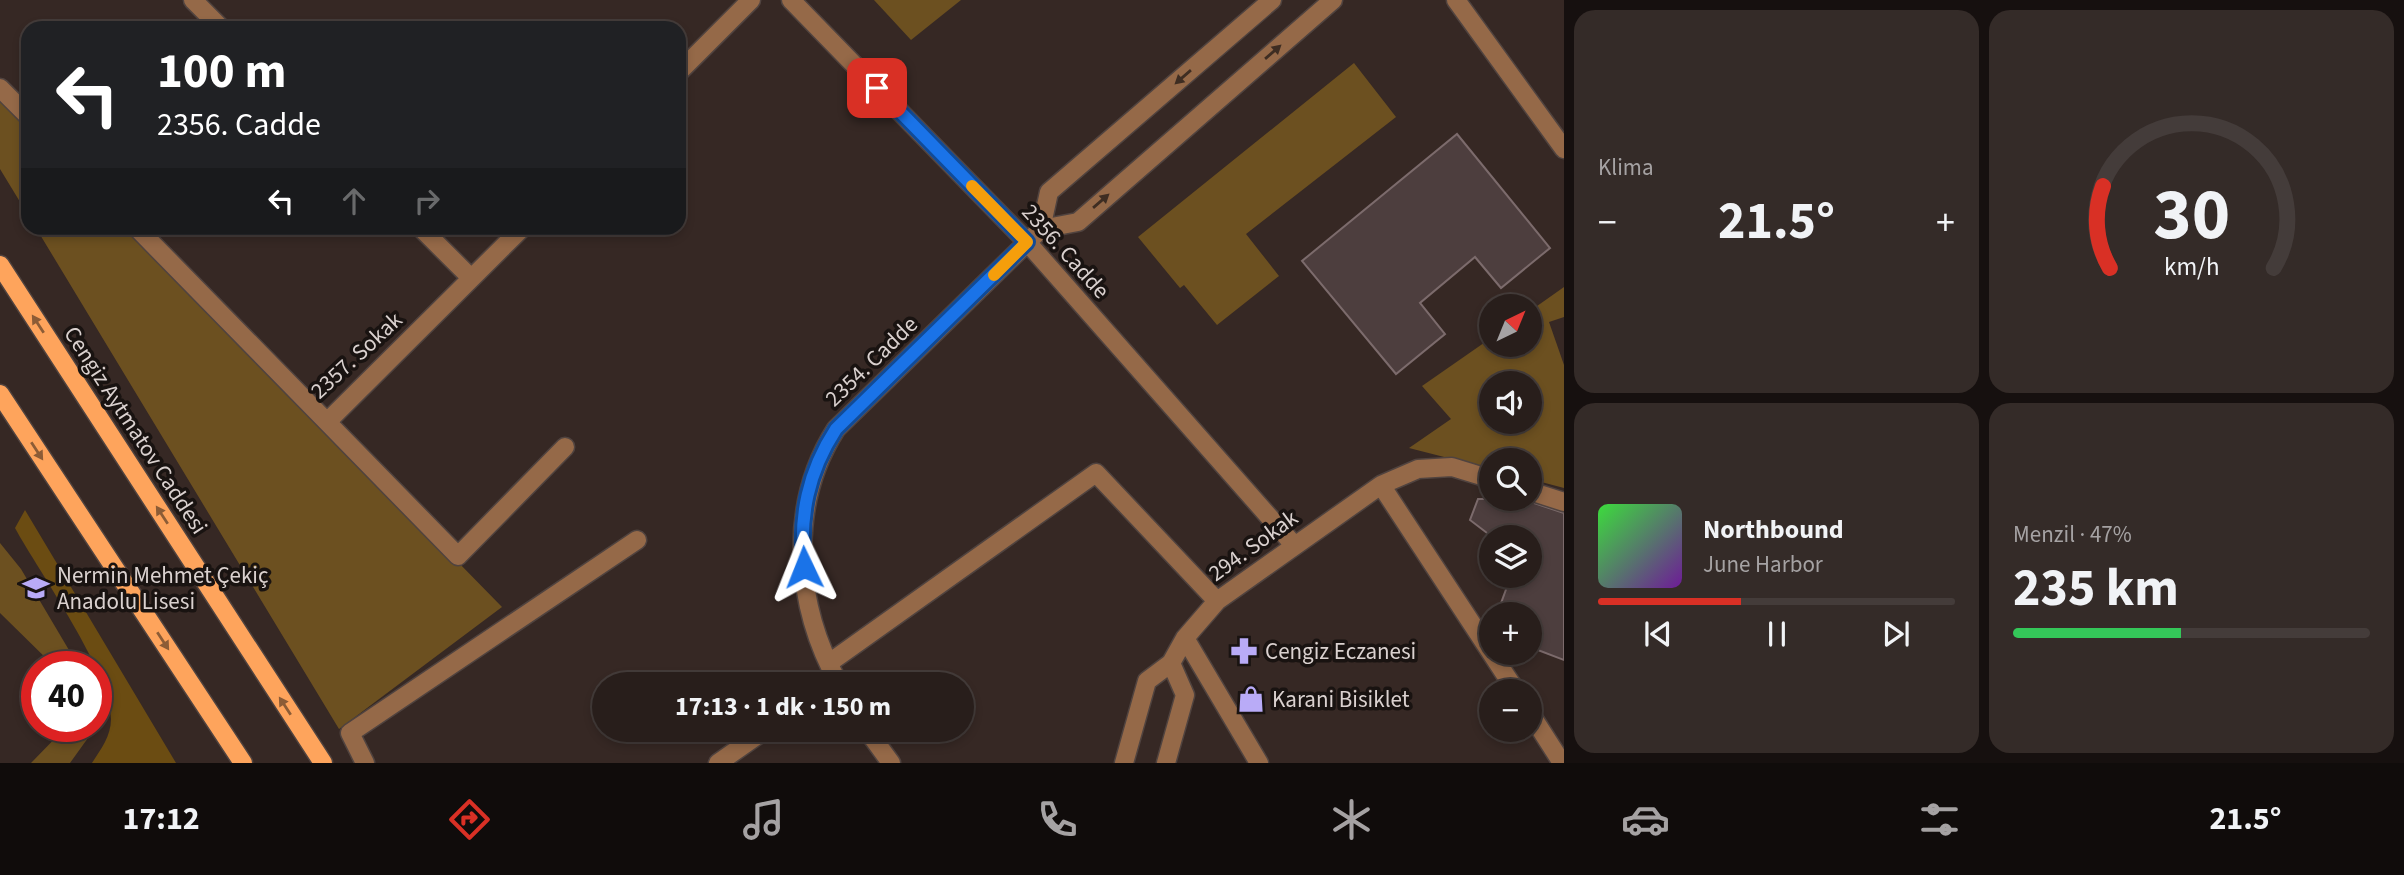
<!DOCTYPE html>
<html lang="tr">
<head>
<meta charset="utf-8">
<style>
  :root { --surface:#281e1b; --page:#342b28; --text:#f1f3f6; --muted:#a5a2a3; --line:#443c3a; --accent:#d93025 }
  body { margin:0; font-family:"Source Sans 3",sans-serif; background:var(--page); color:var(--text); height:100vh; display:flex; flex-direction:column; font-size:26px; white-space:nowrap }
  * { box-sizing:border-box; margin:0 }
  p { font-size:23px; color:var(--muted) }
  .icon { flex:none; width:38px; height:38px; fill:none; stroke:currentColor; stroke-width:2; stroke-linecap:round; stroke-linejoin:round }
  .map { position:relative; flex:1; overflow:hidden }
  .panel { display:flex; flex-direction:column; gap:10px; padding:10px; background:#16100f; width:840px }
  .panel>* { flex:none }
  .hud { position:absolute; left:21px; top:21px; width:665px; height:214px; border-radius:21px; box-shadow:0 4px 10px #0003,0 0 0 2px var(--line); background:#202124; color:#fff; overflow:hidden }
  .needle { width:46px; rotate:43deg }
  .fabs { position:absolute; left:1479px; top:294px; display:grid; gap:14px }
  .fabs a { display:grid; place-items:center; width:63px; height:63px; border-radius:50%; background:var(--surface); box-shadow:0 4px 10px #0003,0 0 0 2px var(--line); font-size:35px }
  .speed { position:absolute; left:21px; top:651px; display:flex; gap:14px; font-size:35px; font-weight:700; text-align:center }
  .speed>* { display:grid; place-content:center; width:91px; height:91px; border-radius:50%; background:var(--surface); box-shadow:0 4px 10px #0003,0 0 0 2px var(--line); line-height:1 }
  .speed .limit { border:10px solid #d22; background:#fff; color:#111 }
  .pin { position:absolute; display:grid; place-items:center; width:60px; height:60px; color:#fff; margin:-30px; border-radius:14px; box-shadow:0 4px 10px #0006 }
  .me { position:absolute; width:77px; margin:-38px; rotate:358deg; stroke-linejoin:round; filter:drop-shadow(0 0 5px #0008) }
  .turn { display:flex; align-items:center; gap:24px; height:147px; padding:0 21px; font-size:32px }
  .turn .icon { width:91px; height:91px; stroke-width:2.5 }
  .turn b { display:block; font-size:49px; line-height:60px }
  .lanes { display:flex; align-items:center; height:66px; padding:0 21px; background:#0003; justify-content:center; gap:35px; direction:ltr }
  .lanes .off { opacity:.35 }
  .big { font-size:52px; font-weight:700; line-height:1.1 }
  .panel .widget { flex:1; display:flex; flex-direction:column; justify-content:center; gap:10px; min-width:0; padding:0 24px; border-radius:21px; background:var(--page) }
  .panel .dial { align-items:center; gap:0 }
  .dial svg { height:182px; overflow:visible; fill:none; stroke:var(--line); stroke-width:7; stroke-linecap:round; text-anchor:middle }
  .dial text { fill:var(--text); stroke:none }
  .song { display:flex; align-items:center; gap:21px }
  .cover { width:84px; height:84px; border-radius:10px; background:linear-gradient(135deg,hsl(120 70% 55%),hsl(280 70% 35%)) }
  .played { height:7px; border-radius:4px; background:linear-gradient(90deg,var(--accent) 40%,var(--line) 40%) }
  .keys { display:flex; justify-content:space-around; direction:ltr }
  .heat { display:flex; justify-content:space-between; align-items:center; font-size:38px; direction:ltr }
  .charge { height:10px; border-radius:5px; background:linear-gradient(90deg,#34c759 47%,var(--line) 0) }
  .panel .tiles { flex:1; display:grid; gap:10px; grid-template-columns:repeat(2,1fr) }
  .trip { position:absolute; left:592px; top:672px; width:382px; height:70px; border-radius:35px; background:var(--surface); box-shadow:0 4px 10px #0003,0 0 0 2px var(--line); font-weight:700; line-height:70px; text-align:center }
  .tabs { display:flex; height:112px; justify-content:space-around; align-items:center; background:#100c0b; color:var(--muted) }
  .tabs .icon { width:49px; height:49px }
  .tabs .active { color:var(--accent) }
  .tabs b { font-size:32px; color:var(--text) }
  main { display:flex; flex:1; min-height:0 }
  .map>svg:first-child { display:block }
  .green { fill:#6c5020; fill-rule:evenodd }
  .forest { fill:#6b4c12 }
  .building { fill:#4d3e3e; stroke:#7c6b6c; stroke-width:2 }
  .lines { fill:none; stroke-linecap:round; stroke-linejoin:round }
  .minor-casing { stroke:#50433f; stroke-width:21 }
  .major-casing { stroke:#50433f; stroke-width:21 }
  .minor { stroke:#956948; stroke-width:18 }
  .major { stroke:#fea45c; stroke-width:18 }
  .oneway { fill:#3e2d22 }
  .oneway2 { fill:#8c5c36 }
  .route-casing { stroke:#114b97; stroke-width:18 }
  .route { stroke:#1a73e8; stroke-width:12 }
  .slow { stroke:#f59e0b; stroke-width:12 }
  .labels { text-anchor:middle; stroke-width:7; stroke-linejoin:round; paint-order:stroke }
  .street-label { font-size:23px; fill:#dad1cf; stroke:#191311 }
  .poi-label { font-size:23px; fill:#dad1cf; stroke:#191311; text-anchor:start }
</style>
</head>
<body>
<main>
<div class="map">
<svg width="1564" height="763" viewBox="0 0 1564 763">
  <rect width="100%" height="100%" fill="#362824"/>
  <path class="green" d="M 874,0 L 961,0 L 911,40 Z
    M 1354,63 L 1396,117 L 1246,234 L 1279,276 L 1217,325 L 1184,285 L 1180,288 L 1138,237 Z
    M 0,93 L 28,122 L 28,215 L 0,169 Z
    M 36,228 L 131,228 L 502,607 L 339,729 Z
    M 1564,287 L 1564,317 L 1549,322 L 1564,365 L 1564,488 L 1530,479 L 1530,460 L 1491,460 L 1491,469 L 1409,448 L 1451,419 L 1422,386 L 1491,338 L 1491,345 L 1530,345 L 1530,311 ZM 1491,383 L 1530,383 L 1530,422 L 1491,422 Z
    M 0,543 L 21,569 L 79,667 L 55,667 L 0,613 Z
    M 96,703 L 98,724 L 70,763 L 31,763 L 67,726 L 96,726 Z"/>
  <path class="forest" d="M 25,510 L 176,763 L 92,763 C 101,749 111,736 111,719 C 112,674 39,572 15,528 Z"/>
  <path class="building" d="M 1457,134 L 1550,248 L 1501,288 L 1475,257 L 1420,303 L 1445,334 L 1396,374 L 1302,261 Z
    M 1478,499 L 1522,499 L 1564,513 L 1564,660 L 1530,647 L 1530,614 L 1497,614 L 1511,576 L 1530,576 L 1530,537 L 1491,537 L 1491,561 L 1483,558 L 1491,536 L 1470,520 Z"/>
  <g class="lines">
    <defs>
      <path id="minor" d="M 193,0 L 221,28
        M 791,0 L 1027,242 L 1294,545
        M 1456,0 L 1564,149
        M 679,72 L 751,0
        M 0,88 L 28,116
        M 137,228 L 327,422 L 522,228
        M 421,228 L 471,278
        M 1041,229 L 1078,222 L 1333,0
        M 327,422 L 458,556 L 565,447
        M 1381,485 L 1418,469 L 1452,467 L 1491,479
        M 1530,491 L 1564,502
        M 1185,638 L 1259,763
        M 829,663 L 1096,473 L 1217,601
        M 839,684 C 795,606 787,506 836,429 L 1041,229 L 1049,192 L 1272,0
        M 1530,713 L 1562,763
        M 867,730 L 891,763
        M 365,763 L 350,733 L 637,540
        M 718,763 L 765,730
        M 1124,763 L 1147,681 L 1171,663 L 1185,638 L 1217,601 L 1381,485 L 1516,691
        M 1166,763 L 1185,695 L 1171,663"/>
      <path id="major" d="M 0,265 L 323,763
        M 0,394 L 243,763"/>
    </defs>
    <use href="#minor" class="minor-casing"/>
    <use href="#major" class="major-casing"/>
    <use href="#minor" class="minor"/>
    <use href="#major" class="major"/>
  </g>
  <defs><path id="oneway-solid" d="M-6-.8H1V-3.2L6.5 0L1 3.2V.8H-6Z" transform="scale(1.75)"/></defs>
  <g class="oneway">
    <use href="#oneway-solid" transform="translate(1273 52) rotate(-41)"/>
    <use href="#oneway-solid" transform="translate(1183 77) rotate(139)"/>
    <use href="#oneway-solid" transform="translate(1101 201) rotate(-41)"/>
  </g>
  <g class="oneway2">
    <use href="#oneway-solid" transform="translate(38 324) rotate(-123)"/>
    <use href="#oneway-solid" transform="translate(37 451) rotate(57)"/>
    <use href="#oneway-solid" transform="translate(162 515) rotate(-123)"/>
    <use href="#oneway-solid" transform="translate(163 641) rotate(57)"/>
    <use href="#oneway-solid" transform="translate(285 706) rotate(-123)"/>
  </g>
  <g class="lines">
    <defs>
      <path id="route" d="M 804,567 C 799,516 808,472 836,429 L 1027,242 L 877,88"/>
    </defs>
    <use href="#route" class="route-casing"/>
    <use href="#route" class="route"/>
    <path class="slow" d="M 972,186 L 1027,242 L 994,275"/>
  </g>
  <defs>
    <symbol id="school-bare" viewBox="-9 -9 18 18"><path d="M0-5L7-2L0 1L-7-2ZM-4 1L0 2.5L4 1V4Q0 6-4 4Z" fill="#b9abf7" stroke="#191311" stroke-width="2.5" paint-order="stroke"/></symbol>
    <symbol id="pharmacy-bare" viewBox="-9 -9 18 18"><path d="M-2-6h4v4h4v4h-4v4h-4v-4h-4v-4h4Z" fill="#b9abf7" stroke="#191311" stroke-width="2.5" paint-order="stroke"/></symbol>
    <symbol id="shop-bare" viewBox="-9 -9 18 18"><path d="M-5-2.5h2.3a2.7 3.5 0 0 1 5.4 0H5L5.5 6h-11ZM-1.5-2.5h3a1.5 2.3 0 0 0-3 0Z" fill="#b9abf7" stroke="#191311" stroke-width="2.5" paint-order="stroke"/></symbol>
  </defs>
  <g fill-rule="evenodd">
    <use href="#school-bare" x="17" y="569" width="38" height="38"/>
    <use href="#pharmacy-bare" x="1225" y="632" width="38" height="38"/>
    <use href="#shop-bare" x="1232" y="680" width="38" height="38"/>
  </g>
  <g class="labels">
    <g class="street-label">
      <text transform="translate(1066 251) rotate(48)" y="8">2356. Cadde</text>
      <text transform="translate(356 355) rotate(-43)" y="8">2357. Sokak</text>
      <text transform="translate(871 361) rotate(-44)" y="8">2354. Cadde</text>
      <text transform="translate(136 430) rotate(57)" y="8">Cengiz Aytmatov Caddesi</text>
      <text transform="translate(1253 545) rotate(-36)" y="8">294. Sokak</text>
    </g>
    <g class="poi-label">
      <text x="57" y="583">Nermin Mehmet Çekiç<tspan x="57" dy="26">Anadolu Lisesi</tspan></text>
      <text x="1265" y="659">Cengiz Eczanesi</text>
      <text x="1272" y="707">Karani Bisiklet</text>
    </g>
  </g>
</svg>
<div class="fabs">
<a><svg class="needle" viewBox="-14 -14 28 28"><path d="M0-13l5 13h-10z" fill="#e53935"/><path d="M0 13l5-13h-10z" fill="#a5a2a3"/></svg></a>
<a><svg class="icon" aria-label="sound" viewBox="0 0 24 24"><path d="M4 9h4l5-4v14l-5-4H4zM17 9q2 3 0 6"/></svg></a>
<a><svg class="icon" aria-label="search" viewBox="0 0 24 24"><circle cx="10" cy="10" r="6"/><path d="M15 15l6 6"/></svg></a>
<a><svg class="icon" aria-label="layers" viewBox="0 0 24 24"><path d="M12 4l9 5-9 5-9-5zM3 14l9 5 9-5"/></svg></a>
<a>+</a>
<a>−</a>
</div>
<div class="speed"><div class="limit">40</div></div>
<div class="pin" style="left:877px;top:88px;background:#d93025"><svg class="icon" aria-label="arrive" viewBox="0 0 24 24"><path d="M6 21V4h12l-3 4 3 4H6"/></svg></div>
<svg class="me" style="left:804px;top:567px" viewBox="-20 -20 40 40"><path d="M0-17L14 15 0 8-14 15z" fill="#1a73e8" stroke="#fff" stroke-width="4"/></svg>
<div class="trip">17:13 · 1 dk · 150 m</div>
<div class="hud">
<div class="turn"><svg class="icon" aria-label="left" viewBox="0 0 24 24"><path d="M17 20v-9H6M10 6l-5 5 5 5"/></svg><div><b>100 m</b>2356. Cadde</div></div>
<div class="lanes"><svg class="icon" aria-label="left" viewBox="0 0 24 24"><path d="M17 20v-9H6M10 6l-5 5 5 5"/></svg><svg class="icon off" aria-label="ahead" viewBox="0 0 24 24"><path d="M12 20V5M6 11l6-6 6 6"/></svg><svg class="icon off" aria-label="right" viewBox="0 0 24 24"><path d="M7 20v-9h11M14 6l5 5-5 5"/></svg></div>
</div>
</div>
<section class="panel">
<div class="tiles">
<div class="widget"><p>Klima</p>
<div class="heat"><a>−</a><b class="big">21.5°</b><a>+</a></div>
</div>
<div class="widget dial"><svg viewBox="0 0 100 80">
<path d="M14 69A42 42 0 1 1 86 69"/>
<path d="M14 69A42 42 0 0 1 11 33" stroke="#d93025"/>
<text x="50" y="56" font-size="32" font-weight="700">30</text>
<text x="50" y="72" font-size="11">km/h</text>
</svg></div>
<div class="widget">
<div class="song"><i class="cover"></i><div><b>Northbound</b><p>June Harbor</p></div></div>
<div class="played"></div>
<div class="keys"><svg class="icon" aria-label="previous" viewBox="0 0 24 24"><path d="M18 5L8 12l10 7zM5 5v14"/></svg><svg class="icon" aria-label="pause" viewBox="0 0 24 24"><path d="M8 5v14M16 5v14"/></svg><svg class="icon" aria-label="next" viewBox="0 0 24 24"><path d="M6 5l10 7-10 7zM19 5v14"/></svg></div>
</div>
<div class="widget"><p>Menzil · 47%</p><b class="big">235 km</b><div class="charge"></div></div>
</div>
</section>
</main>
<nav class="tabs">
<b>17:12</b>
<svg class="icon active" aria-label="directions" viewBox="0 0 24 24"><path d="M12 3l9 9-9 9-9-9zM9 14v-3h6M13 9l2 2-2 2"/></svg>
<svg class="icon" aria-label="music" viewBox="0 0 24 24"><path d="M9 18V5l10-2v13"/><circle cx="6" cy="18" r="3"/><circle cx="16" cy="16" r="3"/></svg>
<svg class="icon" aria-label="phone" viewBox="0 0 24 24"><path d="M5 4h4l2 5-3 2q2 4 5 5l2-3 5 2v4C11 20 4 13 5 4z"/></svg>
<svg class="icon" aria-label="climate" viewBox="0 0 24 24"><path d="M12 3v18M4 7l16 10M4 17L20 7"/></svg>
<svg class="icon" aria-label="car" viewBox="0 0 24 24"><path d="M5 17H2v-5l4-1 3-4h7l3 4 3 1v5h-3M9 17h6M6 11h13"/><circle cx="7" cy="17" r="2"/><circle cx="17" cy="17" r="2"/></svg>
<svg class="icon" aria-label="filters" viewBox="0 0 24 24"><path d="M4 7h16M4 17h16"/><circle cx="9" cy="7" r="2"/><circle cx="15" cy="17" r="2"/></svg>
<b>21.5°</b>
</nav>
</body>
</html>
